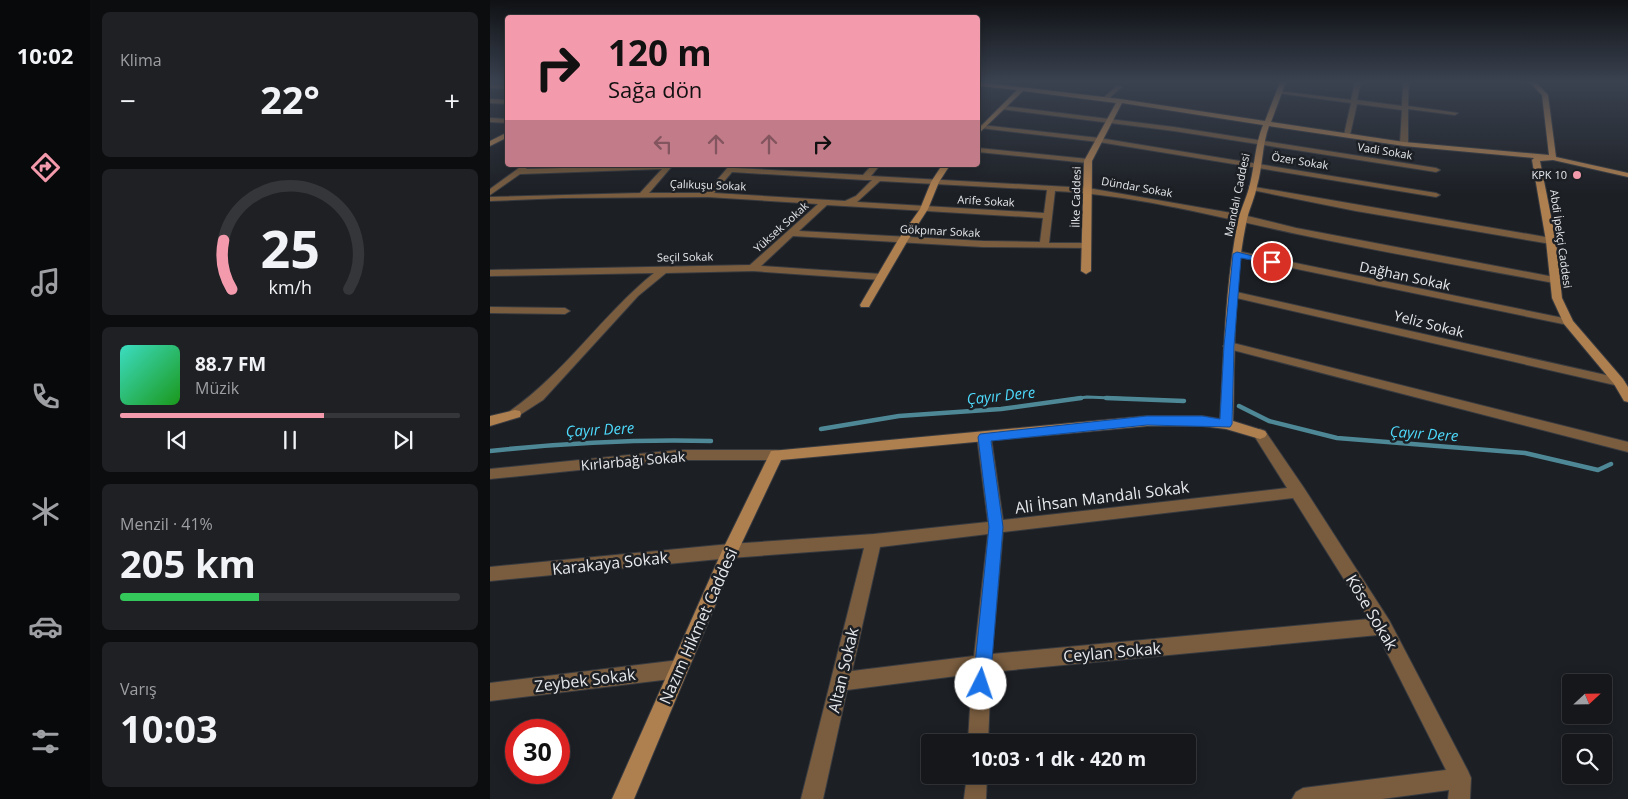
<!DOCTYPE html>
<html lang="tr">
<head>
<meta charset="utf-8">
<style>
  :root { --surface:#15171b; --page:#1e2024; --text:#f1f3f6; --muted:#9d9fa3; --line:#34363a; --accent:#f39aac }
  body { margin:0; font-family:"Open Sans",sans-serif; background:var(--page); color:var(--text); height:100vh; display:flex; flex-direction:column; font-size:19px; white-space:nowrap }
  * { box-sizing:border-box; margin:0 }
  p { font-size:16px; color:var(--muted) }
  .icon { flex:none; width:28px; height:28px; fill:none; stroke:currentColor; stroke-width:2; stroke-linecap:round; stroke-linejoin:round }
  .map { position:relative; flex:1; overflow:hidden }
  .drawer { display:flex; flex-direction:column; gap:12px; padding:12px; background:#0c0d0f; width:400px }
  .drawer>* { flex:none }
  .guide { position:absolute; left:15px; top:15px; width:475px; height:152px; border-radius:5px; box-shadow:0 2px 12px #0003,0 0 0 1px var(--line); background:#f39aac; color:#111; overflow:hidden }
  .needle { width:32px; rotate:68deg }
  .fabs { position:absolute; left:1072px; top:674px; display:grid; gap:10px }
  .fabs a { display:grid; place-items:center; width:50px; height:50px; border-radius:5px; background:var(--surface); box-shadow:0 2px 12px #0003,0 0 0 1px var(--line); font-size:25px }
  .speed { position:absolute; left:15px; top:719px; display:flex; gap:10px; font-size:25px; font-weight:700; text-align:center }
  .speed>* { display:grid; place-content:center; width:65px; height:65px; border-radius:50%; background:var(--surface); box-shadow:0 2px 12px #0003,0 0 0 1px var(--line); line-height:1 }
  .speed .limit { border:8px solid #d22; background:#fff; color:#111 }
  .pin { position:absolute; display:grid; place-items:center; width:42px; height:42px; color:#fff; margin:-21px; border:2px solid #fff; border-radius:50%; box-shadow:0 1px 5px #0007 }
  .me { position:absolute; width:55px; margin:-28px; rotate:4deg; stroke-linejoin:round; filter:drop-shadow(0 0 4px #0008) }
  .turn { display:flex; align-items:center; gap:18px; height:105px; padding:0 20px; font-size:22px }
  .turn .icon { width:65px; height:65px; stroke-width:2.5 }
  .turn b { display:block; font-size:35px; line-height:42px }
  .lanes { display:flex; align-items:center; height:48px; padding:0 20px; background:#0003; justify-content:center; gap:25px; direction:ltr }
  .lanes .off { opacity:.35 }
  .big { font-size:38px; font-weight:700; line-height:1.1 }
  .drawer .widget { flex:1; display:flex; flex-direction:column; justify-content:center; gap:8px; min-width:0; padding:0 18px; border-radius:8px; background:var(--page) }
  .drawer .dial { align-items:center; gap:0 }
  .dial svg { height:130px; overflow:visible; fill:none; stroke:var(--line); stroke-width:7; stroke-linecap:round; text-anchor:middle }
  .dial text { fill:var(--text); stroke:none }
  .song { display:flex; align-items:center; gap:15px }
  .cover { width:60px; height:60px; border-radius:8px; background:linear-gradient(135deg,hsl(170 70% 55%),hsl(120 70% 35%)) }
  .played { height:5px; border-radius:2px; background:linear-gradient(90deg,var(--accent) 60%,var(--line) 60%) }
  .keys { display:flex; justify-content:space-around; direction:ltr }
  .heat { display:flex; justify-content:space-between; align-items:center; font-size:28px; direction:ltr }
  .charge { height:8px; border-radius:4px; background:linear-gradient(90deg,#34c759 41%,var(--line) 0) }
  .trip { position:absolute; left:431px; top:734px; width:275px; height:50px; border-radius:5px; background:var(--surface); box-shadow:0 2px 12px #0003,0 0 0 1px var(--line); font-weight:700; line-height:50px; text-align:center }
  main { display:flex; flex:1; min-height:0 }
  .tab-bar { display:flex; flex-direction:column; width:90px; justify-content:space-around; align-items:center; background:#08090b; color:var(--muted) }
  .tab-bar .icon { width:35px; height:35px }
  .tab-bar .current { color:var(--accent) }
  .tab-bar b { font-size:22px; color:var(--text) }
  .map>svg:first-child { display:block }
  .lines { fill:none; stroke-linecap:round; stroke-linejoin:round }
  .stream-far1 { stroke:#4e8896; stroke-width:3 }
  .stream { stroke:#4e8896; stroke-width:4.5 }
  .street-casing { stroke:#383b40; stroke-width:2 }
  .secondary-casing { stroke:#383b40; stroke-width:2 }
  .street { fill:#7a5d3f; fill-rule:evenodd }
  .secondary { fill:#ae7f4f; fill-rule:evenodd }
  .route { fill:#1a73e8; stroke:#114b97 }
  .poi-dot { fill:#f39aac; stroke:#1c1f24; stroke-width:2 }
  .labels { text-anchor:middle; stroke-width:5; stroke-linejoin:round; paint-order:stroke }
  .far-street-label { font-size:11px; fill:#e7e9ec; stroke:#1c1f24 }
  .far-poi-label { font-size:11px; fill:#e7e9ec; stroke:#1c1f24; text-anchor:end }
  .street-label { font-size:14px; fill:#e7e9ec; stroke:#1c1f24 }
  .water-label { font-size:15px; font-style:italic; fill:#4edafc; stroke:#1c1f24 }
  .near-street-label { font-size:16px; fill:#e7e9ec; stroke:#1c1f24 }
</style>
</head>
<body>
<main>
<nav class="tab-bar">
<b>10:02</b>
<svg class="icon current" aria-label="directions" viewBox="0 0 24 24"><path d="M12 3l9 9-9 9-9-9zM9 14v-3h6M13 9l2 2-2 2"/></svg>
<svg class="icon" aria-label="music" viewBox="0 0 24 24"><path d="M9 18V5l10-2v13"/><circle cx="6" cy="18" r="3"/><circle cx="16" cy="16" r="3"/></svg>
<svg class="icon" aria-label="phone" viewBox="0 0 24 24"><path d="M5 4h4l2 5-3 2q2 4 5 5l2-3 5 2v4C11 20 4 13 5 4z"/></svg>
<svg class="icon" aria-label="climate" viewBox="0 0 24 24"><path d="M12 3v18M4 7l16 10M4 17L20 7"/></svg>
<svg class="icon" aria-label="car" viewBox="0 0 24 24"><path d="M5 17H2v-5l4-1 3-4h7l3 4 3 1v5h-3M9 17h6M6 11h13"/><circle cx="7" cy="17" r="2"/><circle cx="17" cy="17" r="2"/></svg>
<svg class="icon" aria-label="filters" viewBox="0 0 24 24"><path d="M4 7h16M4 17h16"/><circle cx="9" cy="7" r="2"/><circle cx="15" cy="17" r="2"/></svg>
</nav>
<section class="drawer">
<div class="widget"><p>Klima</p>
<div class="heat"><a>−</a><b class="big">22°</b><a>+</a></div>
</div>
<div class="widget dial"><svg viewBox="0 0 100 80">
<path d="M14 69A42 42 0 1 1 86 69"/>
<path d="M14 69A42 42 0 0 1 9 39" stroke="#f39aac"/>
<text x="50" y="56" font-size="32" font-weight="700">25</text>
<text x="50" y="72" font-size="11">km/h</text>
</svg></div>
<div class="widget">
<div class="song"><i class="cover"></i><div><b>88.7 FM</b><p>Müzik</p></div></div>
<div class="played"></div>
<div class="keys"><svg class="icon" aria-label="previous" viewBox="0 0 24 24"><path d="M18 5L8 12l10 7zM5 5v14"/></svg><svg class="icon" aria-label="pause" viewBox="0 0 24 24"><path d="M8 5v14M16 5v14"/></svg><svg class="icon" aria-label="next" viewBox="0 0 24 24"><path d="M6 5l10 7-10 7zM19 5v14"/></svg></div>
</div>
<div class="widget"><p>Menzil · 41%</p><b class="big">205 km</b><div class="charge"></div></div>
<div class="widget"><p>Varış</p><b class="big">10:03</b></div>
</section>
<div class="map">
<svg width="1138" height="799" viewBox="0 0 1138 799">
  <rect width="100%" height="100%" fill="#1c1f24"/>
  <g class="lines">
    <path class="stream-far1" d="M 582,399 L 597,397 L 646,399"/>
    <path class="stream" d="M 616,398 L 694,401
      M 749,406 L 779,421 L 847,438 L 1035,453 L 1108,470 L 1121,464
      M 331,429 L 409,416 L 511,409 L 591,398
      M 0,451 C 74,443 147,439 221,441"/>
    <defs>
      <path id="street" d="M 865,82 L 871,82 L 867,100 L 912,106 L 913,82 L 919,82 L 918,106 L 968,113 L 965,115 L 918,109 L 918,144 L 914,146 L 910,144 L 912,110 L 867,104 L 860,135 L 857,137 L 854,135 L 861,103 L 787,93 L 790,91 L 861,100 Z
        M 0,84 L 18,85 L 18,89 L 0,88 Z
        M 627,86 L 632,87 L 617,100 L 613,100 L 613,98 Z
        M 0,99 L 18,100 L 18,104 L 0,103 Z
        M 513,106 L 684,127 L 946,168 L 950,170 L 946,172 L 684,131 L 511,109 L 511,107 Z
        M 0,118 L 18,119 L 18,123 L 0,122 Z
        M 492,125 L 609,138 L 946,193 L 950,195 L 946,197 L 609,142 L 490,128 L 489,127 Z
        M 488,148 L 598,159 L 602,161 L 598,163 L 488,152 Z
        M 33,165 L 39,165 L 36,169 L 183,165 L 159,193 L 216,193 L 240,165 L 248,165 L 245,168 L 373,175 L 382,165 L 390,165 L 381,176 L 598,188 L 753,215 L 806,228 L 1064,277 L 1069,280 L 1064,283 C 978,267 892,252 807,234 C 727,217 646,195 565,191 L 559,243 L 597,243 L 600,244 L 600,248 L 493,247 L 303,236 L 271,266 L 391,274 L 396,277 L 391,280 L 263,271 L 176,273 L 148,296 L 53,400 L 25,418 L 20,417 L 19,414 L 20,411 C 75,373 112,315 164,273 L 0,276 L 0,270 L 260,265 L 328,204 L 218,197 L 73,198 L 0,201 L 0,197 L 150,193 L 172,169 L 30,174 L 0,195 L 0,189 ZM 242,172 L 375,180 L 382,180 L 366,196 L 355,201 L 224,193 ZM 390,181 L 557,190 L 554,213 L 367,202 ZM 337,205 L 354,206 L 553,218 L 550,242 L 493,241 L 309,231 Z
        M 759,186 L 1061,238 L 1066,241 L 1061,244 L 866,211 L 762,190 L 759,190 Z
        M 747,251 L 1078,319 L 1083,322 L 1078,325 L 744,256 L 744,252 Z
        M 742,291 L 1129,378 L 1135,382 L 1129,386 L 738,296 L 738,292 Z
        M 0,307 L 75,308 L 80,311 L 75,314 L 0,313 Z
        M 739,342 L 1138,442 L 1138,452 L 735,348 L 733,346 Z
        M 770,429 L 775,431 L 814,488 L 899,620 L 978,771 L 981,778 L 980,799 L 958,799 L 959,790 L 892,799 L 802,799 L 806,792 L 813,788 L 956,770 L 888,635 L 501,672 L 498,742 L 478,742 L 482,674 L 357,690 L 333,799 L 311,799 L 374,548 L 240,558 L 0,581 L 0,567 L 240,544 L 384,534 L 498,522 L 487,437 L 489,434 L 499,434 L 501,437 L 513,520 L 797,488 L 763,434 L 765,431 ZM 803,498 L 879,619 L 502,654 L 513,532 ZM 498,534 L 484,656 L 362,671 L 390,547 Z
        M 188,450 L 286,450 L 291,451 L 293,455 L 291,459 L 286,460 L 188,460 L 0,479 L 0,469 Z
        M 189,660 L 195,663 L 198,669 L 195,675 L 189,678 L 0,701 L 0,683 Z
        M 477,775 L 497,775 L 496,799 L 474,799 Z"/>
      <path id="secondary" d="M 488,82 L 630,99 L 775,121 L 790,82 L 796,82 L 781,122 L 914,142 L 1059,155 L 1052,95 L 1039,82 L 1046,82 L 1058,95 L 1066,157 L 1138,173 L 1138,177 L 1063,160 L 1050,161 L 1066,241 L 1072,298 L 1083,321 L 1133,379 L 1138,387 L 1138,402 L 1134,401 L 1124,384 L 1074,324 L 1062,298 L 1056,241 L 1042,160 L 1044,158 L 914,146 L 779,126 C 772,145 773,165 767,186 C 765,197 760,207 757,219 C 743,284 745,354 743,421 L 775,431 L 777,434 L 775,437 L 770,439 L 736,429 L 712,426 L 657,426 L 291,460 L 248,551 L 144,799 L 122,799 L 232,551 L 281,451 L 657,416 L 712,416 L 730,419 C 734,352 735,286 748,221 C 751,208 757,197 760,184 C 765,164 765,144 773,125 L 632,103 L 602,161 L 601,271 L 596,274 L 591,271 L 594,161 L 626,103 L 533,91 L 488,134 L 488,129 L 527,90 L 488,86 Z
        M 18,132 L 18,137 L 0,146 L 0,141 Z
        M 452,165 L 460,165 L 449,182 L 438,209 L 418,240 L 380,305 L 379,307 L 371,307 L 370,305 L 408,240 L 430,209 L 441,182 Z
        M 25,410 L 30,411 L 31,414 L 30,417 L 0,426 L 0,416 Z"/>
    </defs>
    <use href="#street" class="street-casing"/>
    <use href="#secondary" class="secondary-casing"/>
    <use href="#street" class="street"/>
    <use href="#secondary" class="secondary"/>
  </g>
  <linearGradient id="sky" x2="0" y2="1"><stop stop-color="#0f1114"/><stop offset="0.42" stop-color="#3a4250"/><stop offset="1" stop-color="#3a4250" stop-opacity="0"/></linearGradient>
  <rect width="1138" height="194" fill="url(#sky)"/>
  <path class="route" d="M 747,252 L 786,262 L 782,264 L 751,258 L 744,346 L 742,424 L 740,427 L 657,425 L 501,441 L 513,527 L 500,684 L 497,690 L 491,692 L 485,690 L 483,684 L 499,527 L 488,437 L 490,434 L 657,416 L 712,416 L 730,419 L 734,346 L 743,254 Z"/>
  <circle class="poi-dot" cx="1087" cy="175" r="5"/>
  <g class="labels">
    <g class="far-street-label">
      <text transform="translate(895 151) rotate(9)" y="4">Vadi Sokak</text>
      <text transform="translate(810 161) rotate(9)" y="4">Özer Sokak</text>
      <text transform="translate(218 185) rotate(2)" y="4">Çalıkuşu Sokak</text>
      <text transform="translate(647 187) rotate(10)" y="4">Dündar Sokak</text>
      <text transform="translate(747 195) rotate(-78)" y="4">Mandalı Caddesi</text>
      <text transform="translate(586 197) rotate(-89)" y="4">İlke Caddesi</text>
      <text transform="translate(496 201) rotate(3)" y="4">Arife Sokak</text>
      <text transform="translate(291 227) rotate(-42)" y="4">Yüksek Sokak</text>
      <text transform="translate(450 231) rotate(3)" y="4">Gökpınar Sokak</text>
      <text transform="translate(1071 239) rotate(82)" y="4">Abdi İpekçi Caddesi</text>
      <text transform="translate(195 257) rotate(-1)" y="4">Seçil Sokak</text>
    </g>
    <g class="far-poi-label">
      <text x="1077" y="179">KPK 10</text>
    </g>
    <g class="street-label">
      <text transform="translate(915 276) rotate(12)" y="5">Dağhan Sokak</text>
      <text transform="translate(939 324) rotate(14)" y="5">Yeliz Sokak</text>
      <text transform="translate(143 461) rotate(-5)" y="5">Kırlarbağı Sokak</text>
    </g>
    <g class="water-label">
      <text transform="translate(511 396) rotate(-6)" y="5">Çayır Dere</text>
      <text transform="translate(110 430) rotate(-3)" y="5">Çayır Dere</text>
      <text transform="translate(934 434) rotate(4)" y="5">Çayır Dere</text>
    </g>
    <g class="near-street-label">
      <text transform="translate(612 497) rotate(-7)" y="6">Ali İhsan Mandalı Sokak</text>
      <text transform="translate(120 563) rotate(-6)" y="6">Karakaya Sokak</text>
      <text transform="translate(882 612) rotate(59)" y="6">Köse Sokak</text>
      <text transform="translate(208 626) rotate(-66)" y="6">Nazım Hikmet Caddesi</text>
      <text transform="translate(622 652) rotate(-5)" y="6">Ceylan Sokak</text>
      <text transform="translate(353 670) rotate(-77)" y="6">Altan Sokak</text>
      <text transform="translate(95 680) rotate(-7)" y="6">Zeybek Sokak</text>
    </g>
  </g>
</svg>
<div class="fabs">
<a><svg class="needle" viewBox="-14 -14 28 28"><path d="M0-13l5 13h-10z" fill="#e53935"/><path d="M0 13l5-13h-10z" fill="#9d9fa3"/></svg></a>
<a><svg class="icon" aria-label="search" viewBox="0 0 24 24"><circle cx="10" cy="10" r="6"/><path d="M15 15l6 6"/></svg></a>
</div>
<div class="speed"><div class="limit">30</div></div>
<div class="pin" style="left:782px;top:262px;background:#d93025"><svg class="icon" aria-label="arrive" viewBox="0 0 24 24"><path d="M6 21V4h12l-3 4 3 4H6"/></svg></div>
<svg class="me" style="left:491px;top:684px" viewBox="-20 -20 40 40"><circle r="19" fill="#fff"/><path d="M0-13L10 11 0 6-10 11z" fill="#1a73e8"/></svg>
<div class="trip">10:03 · 1 dk · 420 m</div>
<div class="guide">
<div class="turn"><svg class="icon" aria-label="right" viewBox="0 0 24 24"><path d="M7 20v-9h11M14 6l5 5-5 5"/></svg><div><b>120 m</b>Sağa dön</div></div>
<div class="lanes"><svg class="icon off" aria-label="left" viewBox="0 0 24 24"><path d="M17 20v-9H6M10 6l-5 5 5 5"/></svg><svg class="icon off" aria-label="ahead" viewBox="0 0 24 24"><path d="M12 20V5M6 11l6-6 6 6"/></svg><svg class="icon off" aria-label="ahead" viewBox="0 0 24 24"><path d="M12 20V5M6 11l6-6 6 6"/></svg><svg class="icon" aria-label="right" viewBox="0 0 24 24"><path d="M7 20v-9h11M14 6l5 5-5 5"/></svg></div>
</div>
</div>
</main>
</body>
</html>
